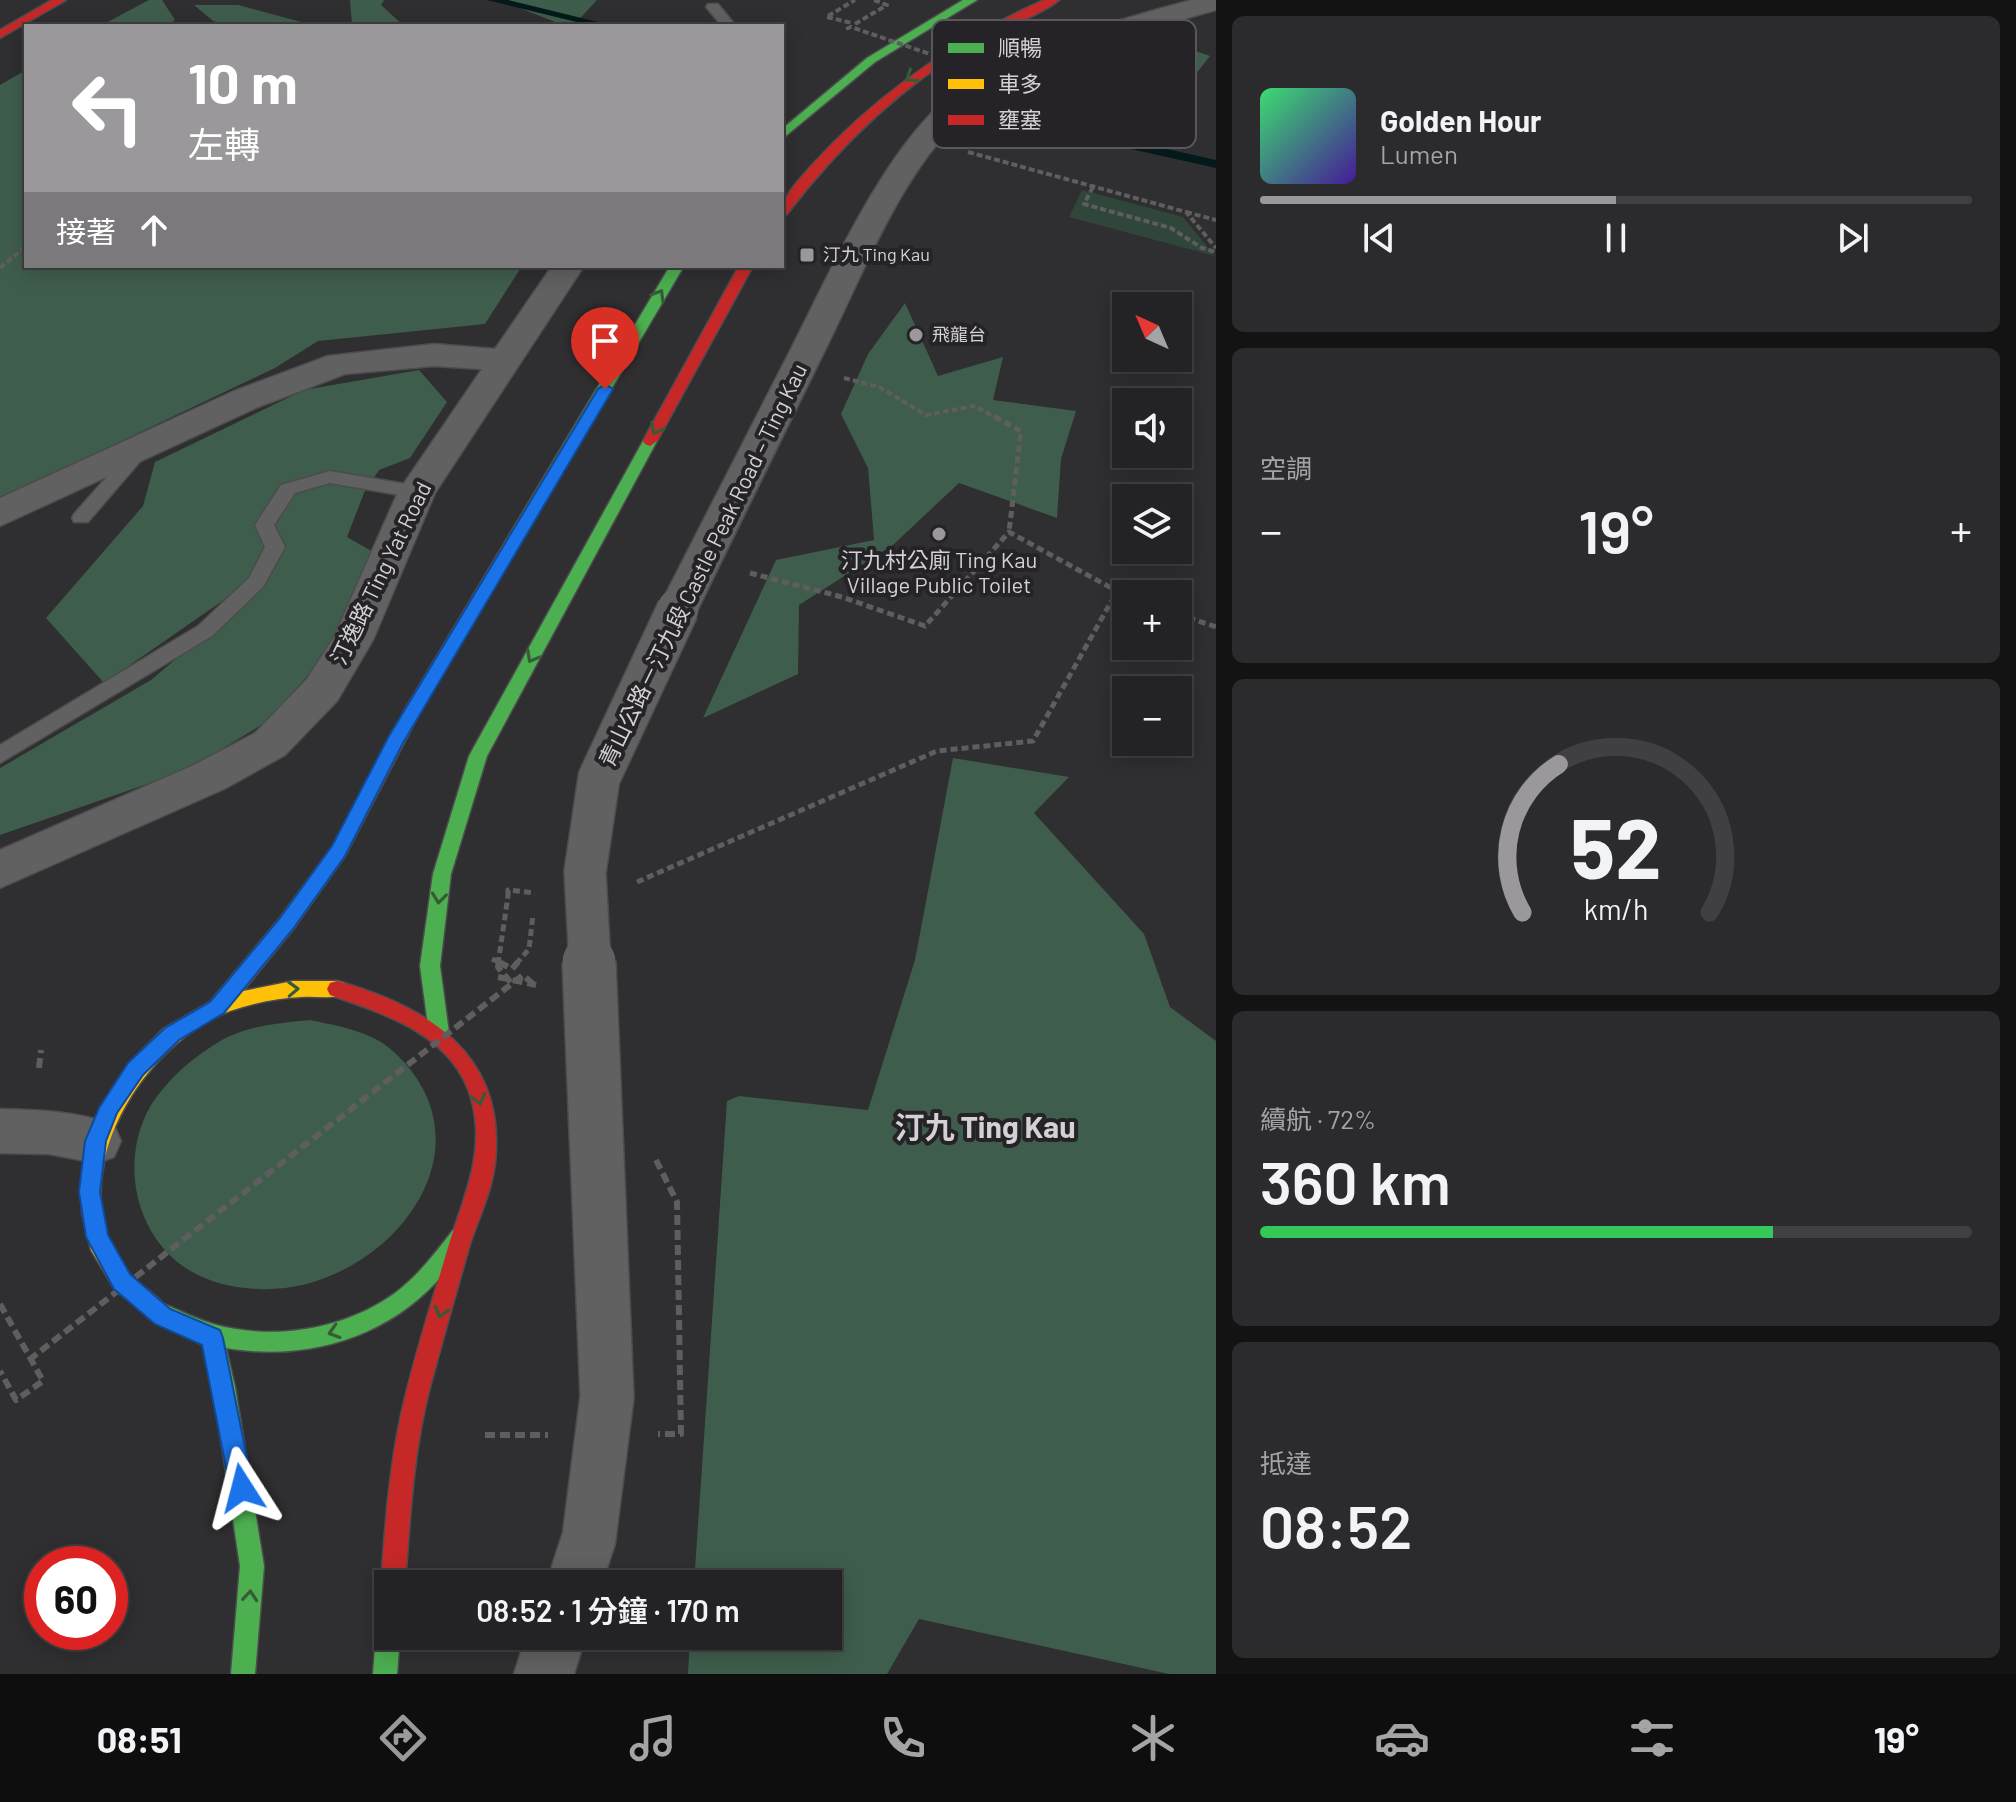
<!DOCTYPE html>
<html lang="zh-TW">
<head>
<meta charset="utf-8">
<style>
  :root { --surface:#232224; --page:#2b2a2c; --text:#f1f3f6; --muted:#a3a4a6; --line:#403f41; --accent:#9a989b }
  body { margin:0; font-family:Barlow,"Noto Sans TC",sans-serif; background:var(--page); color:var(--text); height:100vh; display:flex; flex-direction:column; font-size:30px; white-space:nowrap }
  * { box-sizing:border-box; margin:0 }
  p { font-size:26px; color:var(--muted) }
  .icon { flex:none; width:44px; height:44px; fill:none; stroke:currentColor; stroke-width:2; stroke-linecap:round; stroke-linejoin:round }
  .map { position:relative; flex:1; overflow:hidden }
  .side { display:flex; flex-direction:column; gap:16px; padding:16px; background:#131314; width:800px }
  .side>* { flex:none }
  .hud { position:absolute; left:24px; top:24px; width:760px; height:244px; border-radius:0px; box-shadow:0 4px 20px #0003,0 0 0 2px var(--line); background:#9a989b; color:#fff; overflow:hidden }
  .needle { width:52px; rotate:316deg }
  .fabs { position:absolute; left:1112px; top:292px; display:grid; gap:16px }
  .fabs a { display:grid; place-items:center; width:80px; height:80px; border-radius:0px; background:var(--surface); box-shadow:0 4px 20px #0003,0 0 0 2px var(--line); font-size:40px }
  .speed { position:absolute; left:24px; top:1546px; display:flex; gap:16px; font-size:40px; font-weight:700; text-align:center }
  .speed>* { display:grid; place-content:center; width:104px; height:104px; border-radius:50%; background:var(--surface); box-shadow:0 4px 20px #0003,0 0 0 2px var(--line); line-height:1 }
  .speed .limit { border:12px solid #d22; background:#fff; color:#111 }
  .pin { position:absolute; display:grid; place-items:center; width:68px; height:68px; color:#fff; margin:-82px -34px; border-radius:50% 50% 50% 0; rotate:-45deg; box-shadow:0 0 8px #0007 }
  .pin .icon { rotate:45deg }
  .me { position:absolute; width:88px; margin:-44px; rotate:351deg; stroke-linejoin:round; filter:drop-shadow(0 0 6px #0008) }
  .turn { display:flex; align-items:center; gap:28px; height:168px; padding:0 32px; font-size:36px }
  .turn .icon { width:104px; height:104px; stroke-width:2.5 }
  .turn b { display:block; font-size:56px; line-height:68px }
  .then { display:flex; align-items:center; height:76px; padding:0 32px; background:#0003; gap:16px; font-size:30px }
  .big { font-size:60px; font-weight:600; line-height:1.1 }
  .side .tile { flex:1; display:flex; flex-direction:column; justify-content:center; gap:12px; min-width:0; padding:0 28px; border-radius:12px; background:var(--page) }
  .side .dial { align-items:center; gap:0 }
  .dial svg { height:208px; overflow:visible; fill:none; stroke:var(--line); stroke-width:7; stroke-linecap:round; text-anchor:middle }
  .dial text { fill:var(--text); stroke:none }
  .song { display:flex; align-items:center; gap:24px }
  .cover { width:96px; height:96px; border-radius:12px; background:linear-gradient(135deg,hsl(140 70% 55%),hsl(260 70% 35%)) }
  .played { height:8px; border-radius:4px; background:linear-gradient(90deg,var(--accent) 50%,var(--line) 50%) }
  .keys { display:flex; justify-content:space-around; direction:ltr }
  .heat { display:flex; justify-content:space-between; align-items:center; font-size:44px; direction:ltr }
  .charge { height:12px; border-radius:6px; background:linear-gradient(90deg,#34c759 72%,var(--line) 0) }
  .trip { position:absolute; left:374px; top:1570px; width:468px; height:80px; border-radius:0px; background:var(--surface); box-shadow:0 4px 20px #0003,0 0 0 2px var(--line); font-weight:600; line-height:80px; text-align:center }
  .dock { display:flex; height:128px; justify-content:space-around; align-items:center; background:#0e0e0e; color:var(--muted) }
  .dock .icon { width:56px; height:56px }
  .dock .current { color:var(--accent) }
  .dock b { font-size:36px; color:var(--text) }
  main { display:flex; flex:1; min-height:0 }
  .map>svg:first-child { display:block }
  .green { fill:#30463a }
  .forest { fill:#3f5d4c }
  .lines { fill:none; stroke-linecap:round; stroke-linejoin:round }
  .stream { fill:#04191a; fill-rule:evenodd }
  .lane-casing { stroke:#4c4b4d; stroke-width:3 }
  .street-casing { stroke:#4c4b4d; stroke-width:3 }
  .fast-casing { stroke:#4c4b4d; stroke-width:3 }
  .slow-casing { stroke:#4c4b4d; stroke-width:3 }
  .jam-casing { stroke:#4c4b4d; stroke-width:3 }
  .path-far2 { stroke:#5e5e5f; stroke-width:4; stroke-dasharray:6 3; stroke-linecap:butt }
  .path-far1 { stroke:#5e5e5f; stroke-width:5; stroke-dasharray:7 4; stroke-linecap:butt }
  .path { stroke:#5e5e5f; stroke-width:6; stroke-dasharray:10 5; stroke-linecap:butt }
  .lane { fill:#616162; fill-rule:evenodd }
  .street { fill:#616162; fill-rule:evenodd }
  .fast { fill:#4caf50; fill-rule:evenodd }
  .slow { fill:#ffc107; fill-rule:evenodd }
  .jam { fill:#c62828; fill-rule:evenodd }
  .street-bridge-far1-casing { stroke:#4c4b4d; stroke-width:44; stroke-linecap:butt }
  .street-bridge-casing { stroke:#4c4b4d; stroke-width:56; stroke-linecap:butt }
  .path-bridge-far2 { stroke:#5e5e5f; stroke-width:4; stroke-dasharray:6 3; stroke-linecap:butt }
  .path-bridge-far1 { stroke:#5e5e5f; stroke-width:5; stroke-dasharray:7 4; stroke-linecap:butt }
  .path-bridge { stroke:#5e5e5f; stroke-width:6; stroke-dasharray:10 5; stroke-linecap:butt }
  .street-bridge-far1 { stroke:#616162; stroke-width:41 }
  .street-bridge { stroke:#616162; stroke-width:53 }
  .oneway { stroke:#355b37 }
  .route { fill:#1a73e8; stroke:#114b97; stroke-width:2 }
  .poi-dot { fill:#9a989b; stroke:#252327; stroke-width:3 }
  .labels { text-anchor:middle; stroke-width:8; stroke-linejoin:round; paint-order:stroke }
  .far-poi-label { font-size:18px; fill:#d3d1d4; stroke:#252327; text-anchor:start }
  .poi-label { font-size:22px; fill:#d3d1d4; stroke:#252327 }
  .street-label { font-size:22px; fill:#d3d1d4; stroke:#252327 }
  .district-label { font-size:30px; font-weight:bold; fill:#d3d1d4; stroke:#252327 }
  .key { fill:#252327; stroke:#59575b; stroke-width:2 }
  .key-label { font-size:22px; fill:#d3d1d4 }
</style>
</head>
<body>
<main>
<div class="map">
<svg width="1216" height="1674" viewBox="0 0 1216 1674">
  <rect width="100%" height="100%" fill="#2f2e30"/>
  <path class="green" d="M 1082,190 L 1183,217 L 1215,256 L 1069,217 Z"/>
  <path class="forest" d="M 149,0 L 162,0 L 175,20 L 167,26 L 100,26 Z
    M 350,0 L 384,0 L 381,5 L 404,26 L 344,26 L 352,25 Z
    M 500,0 L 597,0 L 573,26 L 565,26 Z
    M 194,5 L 238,5 L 316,26 L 230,26 L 213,21 Z
    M 1170,42 L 1210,56 L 1147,136 L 1105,124 L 1161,99 L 1139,54 Z
    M 26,70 L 26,266 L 522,266 L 485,324 L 318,341 L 275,368 L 0,499 L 0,85 Z
    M 905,303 L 938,376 L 1003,357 L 993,400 L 1076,411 L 1061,459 L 1057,518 L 959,483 L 893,545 L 799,605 L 798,674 L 703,718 L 776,560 L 874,540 L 868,468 L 841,414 L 868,354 Z
    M 419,370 L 447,402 L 410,458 L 379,470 L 364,493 L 347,537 L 380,556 L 330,651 L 266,722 L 188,770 L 0,835 L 0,768 L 151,680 L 269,580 L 231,595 L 104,683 L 46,618 L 143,506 L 155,462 L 304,390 Z
    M 953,758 L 1069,777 L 1034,813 L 1144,934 L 1170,1007 L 1216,1041 L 1216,1674 L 1169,1674 L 919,1619 L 887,1674 L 688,1674 L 690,1636 L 828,1636 L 828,1584 L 694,1584 L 727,1101 L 739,1096 L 868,1110 L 915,960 Z
    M 310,1020 C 338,1026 372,1031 394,1052 C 502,1152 380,1295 258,1289 C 233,1288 206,1282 184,1267 C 133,1231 120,1158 151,1105 C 167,1080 192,1058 217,1043 C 244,1026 279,1023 310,1020 Z"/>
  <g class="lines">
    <path class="stream" d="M 487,0 L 508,0 L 614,26 L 593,26 Z
      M 1019,116 L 1216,160 L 1216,168 L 1015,123 L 1013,120 Z"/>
    <defs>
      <path id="lane" d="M 708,4 L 718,4 L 736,26 L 722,26 L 706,7 Z
        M 143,441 L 152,447 L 149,451 L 88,522 L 74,522 L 72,518 L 74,514 L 137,443 Z
        M 330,471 L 417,486 L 426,492 L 417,498 L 330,483 L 295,493 L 274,525 L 285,547 L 263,587 L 212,636 L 0,763 L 0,745 L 198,626 L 249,578 L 265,547 L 255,525 L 281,485 Z"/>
      <path id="street" d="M 1192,0 L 1216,0 L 1216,10 C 1151,28 1025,65 974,106 C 906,162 867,265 829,342 C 785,431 741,520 698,609 L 692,619 L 678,623 L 664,619 L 658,609 C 703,521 748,433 793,345 C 830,272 889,139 956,92 C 1014,51 1122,18 1192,0 Z
        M 552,266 L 584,266 L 435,493 L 373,640 L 337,701 L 285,755 L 224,789 L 0,888 L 0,850 L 194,765 L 255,733 L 307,679 L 334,637 L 398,492 L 482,369 L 434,366 L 345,374 L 258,407 L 0,526 L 0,498 L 234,391 L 328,356 L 434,344 L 495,349 Z
        M 0,1109 C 39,1110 77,1111 114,1125 L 121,1141 L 114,1157 L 96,1163 L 49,1154 L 0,1153 Z
        M 526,1636 L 586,1636 L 574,1674 L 514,1674 Z"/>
      <path id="fast" d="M 963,0 L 977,0 L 875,62 L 782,139 L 782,129 L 867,58 Z
        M 670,266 L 684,266 L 418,716 L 406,716 L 404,712 L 406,708 Z
        M 650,436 L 657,441 L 487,756 L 451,874 L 440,966 L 449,1033 L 446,1039 L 439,1041 L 432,1039 L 429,1033 L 420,966 L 433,874 L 469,756 L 643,441 Z
        M 461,1227 L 469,1230 L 472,1237 C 466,1250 455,1261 446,1271 C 392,1337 308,1362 226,1348 L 235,1387 L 264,1566 L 255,1674 L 231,1674 L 240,1566 L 213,1387 L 202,1342 L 148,1318 L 145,1311 L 148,1304 L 156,1301 C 175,1308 193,1318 213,1324 C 273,1341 344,1330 395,1293 C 418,1276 436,1252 453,1230 Z
        M 388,1624 L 388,1636 L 400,1636 L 397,1674 L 373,1674 L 376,1636 L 379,1627 Z"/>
      <path id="slow" d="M 412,706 L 420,712 L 345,856 L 294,928 L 243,991 L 293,981 L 337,981 L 344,983 L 347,989 L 344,995 C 331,999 315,996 302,997 C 278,998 253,1003 230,1011 C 147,1042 71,1160 112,1247 C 117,1257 125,1270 133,1278 C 144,1289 161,1296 167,1311 L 164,1318 L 156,1321 L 115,1290 L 91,1250 L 82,1213 L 83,1174 L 92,1135 L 112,1091 L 135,1057 L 163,1029 L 210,1002 L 280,918 L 333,846 L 406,708 Z"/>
      <path id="jam" d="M 52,0 L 66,0 L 0,38 L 0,30 Z
        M 1044,0 L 1059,0 C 1038,17 1001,27 977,42 C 901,86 840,145 787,214 L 782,215 C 782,195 800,179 813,164 C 879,92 955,40 1044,0 Z
        M 739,266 L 753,266 L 657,441 L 650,446 L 645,444 L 643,441 Z
        M 337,981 C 429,1007 507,1055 495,1163 C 492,1191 479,1217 470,1244 C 456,1293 442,1342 429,1391 C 413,1454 410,1519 405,1584 L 388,1584 L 388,1594 L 381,1584 C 385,1528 389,1471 401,1415 C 413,1360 431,1305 447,1251 C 462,1200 487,1153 471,1098 C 453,1035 385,1014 330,995 L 327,989 L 330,983 Z"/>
    </defs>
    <use href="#lane" class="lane-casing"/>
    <use href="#street" class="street-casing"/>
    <use href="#fast" class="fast-casing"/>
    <use href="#slow" class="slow-casing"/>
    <use href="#jam" class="jam-casing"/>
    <path class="path-far2" d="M 828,16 L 855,0
      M 827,17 L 852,23
      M 1047,108 L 1109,115 L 1127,104
      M 968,152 L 1186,212 L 1216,248
      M 1093,187 L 1084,204 L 1171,228 L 1202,248 L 1216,252
      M 1186,212 L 1216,220
      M 0,268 L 26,246
      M 844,378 L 879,387 L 926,415 L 974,406 L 999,419"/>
    <path class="path-far1" d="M 995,417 L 1021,431 L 1009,532
      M 750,573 L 842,597 L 925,626 L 1009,532 L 1126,596
      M 1178,614 L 1216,627
      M 637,882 L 937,751 L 1033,741 L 1116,593
      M 508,896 L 508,890 L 535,893
      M 492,959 L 503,964
      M 516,964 L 529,949 L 533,915"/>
    <path class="path" d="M 499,962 L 512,969 L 518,962
      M 498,977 L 536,985
      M 39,1068 L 41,1050
      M 656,1160 L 677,1202 L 681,1434 L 658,1434
      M 0,1304 L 43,1381 L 16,1400 L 0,1371
      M 485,1435 L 548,1435"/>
    <use href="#lane" class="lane"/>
    <use href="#street" class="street"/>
    <use href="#fast" class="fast"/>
    <use href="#slow" class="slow"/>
    <use href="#jam" class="jam"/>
    <defs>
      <path id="street-bridge-far1" d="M 590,964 L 585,872 L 599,778 L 678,609"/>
      <path id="street-bridge" d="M 574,1584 L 589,1538 L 607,1397 L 589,962"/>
    </defs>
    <use href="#street-bridge-far1" class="street-bridge-far1-casing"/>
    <use href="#street-bridge" class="street-bridge-casing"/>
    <path class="path-bridge-far2" d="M 855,24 L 887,5 L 874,0
      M 846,29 L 851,27 L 1035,90 L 1102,60 L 1127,104 L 1054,95"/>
    <path class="path-bridge-far1" d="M 498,964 L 508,896"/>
    <path class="path-bridge" d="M 499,962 L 498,967 L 512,984
      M 29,1360 L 523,975 L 533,984"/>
    <use href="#street-bridge-far1" class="street-bridge-far1"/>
    <use href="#street-bridge" class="street-bridge"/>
  </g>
  <defs><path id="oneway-chevron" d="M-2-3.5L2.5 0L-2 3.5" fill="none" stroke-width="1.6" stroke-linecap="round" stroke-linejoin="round" transform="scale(2)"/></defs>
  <g class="oneway">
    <use href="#oneway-chevron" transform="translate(911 77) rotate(146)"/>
    <use href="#oneway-chevron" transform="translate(659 295) rotate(-59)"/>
    <use href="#oneway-chevron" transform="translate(656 429) rotate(119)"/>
    <use href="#oneway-chevron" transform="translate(532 657) rotate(119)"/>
    <use href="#oneway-chevron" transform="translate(439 898) rotate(97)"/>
    <use href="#oneway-chevron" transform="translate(293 989) rotate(-2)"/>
    <use href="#oneway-chevron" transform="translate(479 1099) rotate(75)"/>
    <use href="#oneway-chevron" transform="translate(441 1312) rotate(105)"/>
    <use href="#oneway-chevron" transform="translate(334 1332) rotate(163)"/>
    <use href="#oneway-chevron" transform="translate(250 1596) rotate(-85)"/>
  </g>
  <path class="route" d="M 605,384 L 613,389 L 403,743 L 345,856 L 293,929 L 224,1013 L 179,1040 L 143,1075 L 117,1113 L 106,1141 L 100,1192 L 108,1235 L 130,1274 L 170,1309 L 220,1330 L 223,1338 L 253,1488 L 250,1497 L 242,1500 L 233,1497 L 230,1488 L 202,1345 L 155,1324 L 114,1289 L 86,1237 L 79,1192 L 85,1141 L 99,1108 L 128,1063 L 165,1028 L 210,1002 L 280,918 L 332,846 L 389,736 L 598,389 Z"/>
  <g class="poi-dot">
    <rect x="799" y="247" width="16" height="16" rx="4"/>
    <circle cx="916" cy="335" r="8"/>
    <circle cx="939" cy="534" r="8"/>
  </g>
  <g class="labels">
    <g class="far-poi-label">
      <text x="823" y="261">汀九 Ting Kau</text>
      <text x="932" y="341">飛龍台</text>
    </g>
    <g class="poi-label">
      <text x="939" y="568">汀九村公廁 Ting Kau<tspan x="939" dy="25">Village Public Toilet</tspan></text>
    </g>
    <g class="street-label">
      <text transform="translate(703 565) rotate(-64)" y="8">青山公路－汀九段 Castle Peak Road – Ting Kau</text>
      <text transform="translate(381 573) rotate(-64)" y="8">汀逸路 Ting Yat Road</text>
    </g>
    <g class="district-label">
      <text x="985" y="1138">汀九 Ting Kau</text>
    </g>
  </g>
  <rect x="932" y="20" width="264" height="128" rx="12" class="key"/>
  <rect x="948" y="43" width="36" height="10" fill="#4caf50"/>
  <rect x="948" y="79" width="36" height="10" fill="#ffc107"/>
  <rect x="948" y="115" width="36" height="10" fill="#c62828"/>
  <g class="key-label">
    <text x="998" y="56">順暢</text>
    <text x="998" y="92">車多</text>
    <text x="998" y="128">壅塞</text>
  </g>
</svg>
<div class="fabs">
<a><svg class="needle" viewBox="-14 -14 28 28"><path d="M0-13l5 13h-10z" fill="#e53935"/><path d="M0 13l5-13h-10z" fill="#a3a4a6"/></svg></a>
<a><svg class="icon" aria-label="sound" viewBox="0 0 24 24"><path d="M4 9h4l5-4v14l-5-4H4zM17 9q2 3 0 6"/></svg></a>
<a><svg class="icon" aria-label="layers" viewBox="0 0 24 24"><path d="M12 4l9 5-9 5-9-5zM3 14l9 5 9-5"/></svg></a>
<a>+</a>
<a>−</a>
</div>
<div class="speed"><div class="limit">60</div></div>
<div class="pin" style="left:605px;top:389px;background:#d93025"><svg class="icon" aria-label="arrive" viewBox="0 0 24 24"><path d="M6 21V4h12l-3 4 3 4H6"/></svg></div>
<svg class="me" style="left:242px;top:1488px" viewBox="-20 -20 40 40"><path d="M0-17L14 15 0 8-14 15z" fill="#1a73e8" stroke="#fff" stroke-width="4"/></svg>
<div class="trip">08:52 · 1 分鐘 · 170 m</div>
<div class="hud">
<div class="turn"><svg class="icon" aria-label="left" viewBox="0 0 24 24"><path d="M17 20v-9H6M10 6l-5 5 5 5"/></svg><div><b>10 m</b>左轉</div></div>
<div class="then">接著<svg class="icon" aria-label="ahead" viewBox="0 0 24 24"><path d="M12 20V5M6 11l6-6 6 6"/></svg></div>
</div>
</div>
<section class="side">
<div class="tile">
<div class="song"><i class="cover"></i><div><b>Golden Hour</b><p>Lumen</p></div></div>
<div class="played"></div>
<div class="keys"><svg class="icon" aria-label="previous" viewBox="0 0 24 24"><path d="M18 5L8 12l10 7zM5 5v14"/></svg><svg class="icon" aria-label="pause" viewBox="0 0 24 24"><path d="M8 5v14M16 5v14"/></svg><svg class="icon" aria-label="next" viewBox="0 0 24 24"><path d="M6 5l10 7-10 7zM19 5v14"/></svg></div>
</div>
<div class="tile"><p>空調</p>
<div class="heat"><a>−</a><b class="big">19°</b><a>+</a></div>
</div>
<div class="tile dial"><svg viewBox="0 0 100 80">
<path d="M14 69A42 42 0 1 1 86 69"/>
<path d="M14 69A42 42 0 0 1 28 12" stroke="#9a989b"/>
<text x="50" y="56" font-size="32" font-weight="700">52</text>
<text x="50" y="72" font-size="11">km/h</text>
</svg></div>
<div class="tile"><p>續航 · 72%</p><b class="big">360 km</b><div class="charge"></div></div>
<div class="tile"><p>抵達</p><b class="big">08:52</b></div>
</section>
</main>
<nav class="dock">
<b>08:51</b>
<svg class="icon current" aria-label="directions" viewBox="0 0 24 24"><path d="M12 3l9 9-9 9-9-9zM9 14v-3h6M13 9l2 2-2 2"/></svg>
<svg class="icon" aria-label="music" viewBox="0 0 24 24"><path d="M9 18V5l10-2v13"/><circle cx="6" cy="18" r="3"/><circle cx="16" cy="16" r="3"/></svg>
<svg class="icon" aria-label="phone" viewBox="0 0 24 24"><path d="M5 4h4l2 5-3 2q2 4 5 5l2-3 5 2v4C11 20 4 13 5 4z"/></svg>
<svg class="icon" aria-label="climate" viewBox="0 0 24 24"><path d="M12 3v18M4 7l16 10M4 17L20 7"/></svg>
<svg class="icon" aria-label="car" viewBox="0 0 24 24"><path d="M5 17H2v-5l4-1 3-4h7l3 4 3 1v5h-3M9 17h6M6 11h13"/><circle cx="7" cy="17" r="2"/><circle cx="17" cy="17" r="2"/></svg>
<svg class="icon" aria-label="filters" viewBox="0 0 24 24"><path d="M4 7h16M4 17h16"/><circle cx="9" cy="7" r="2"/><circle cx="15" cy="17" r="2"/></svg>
<b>19°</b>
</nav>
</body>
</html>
